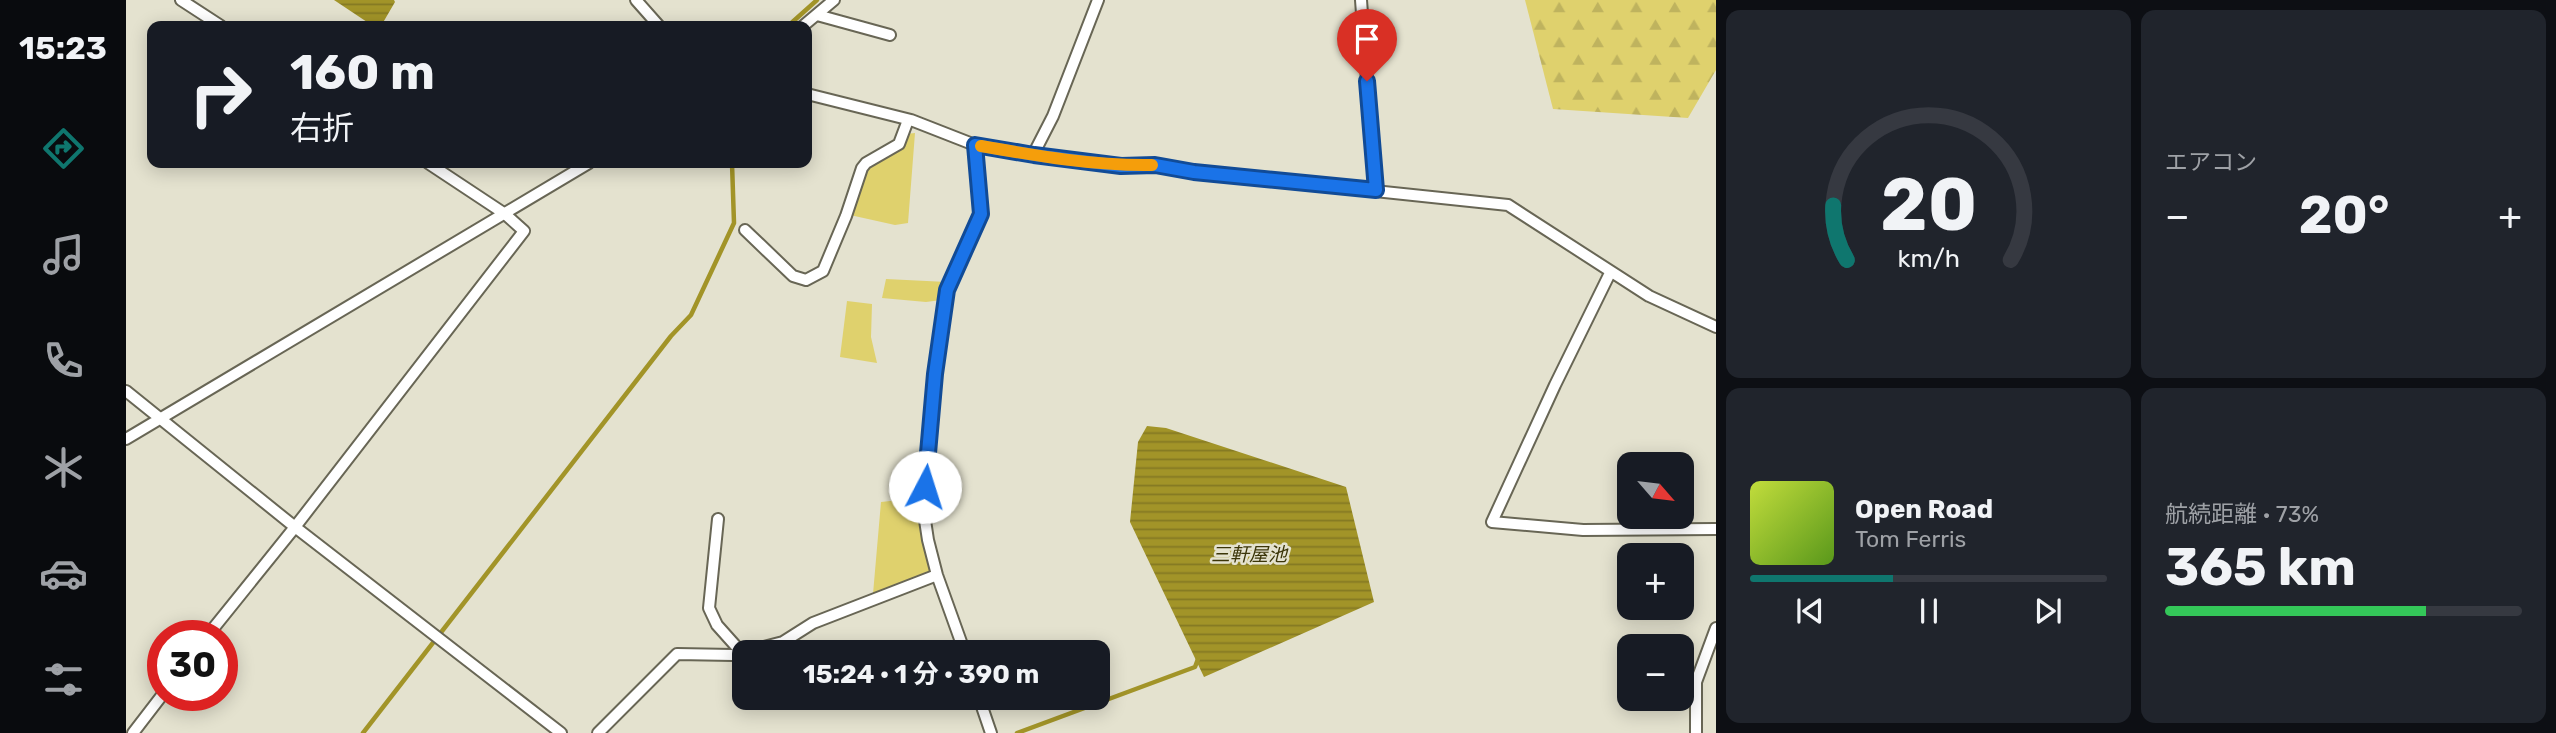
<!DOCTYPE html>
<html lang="ja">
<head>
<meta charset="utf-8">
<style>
  :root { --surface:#171b24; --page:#20242c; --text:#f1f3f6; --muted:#9ea1a6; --line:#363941; --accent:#0f766e }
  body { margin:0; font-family:Rubik,"Noto Sans JP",sans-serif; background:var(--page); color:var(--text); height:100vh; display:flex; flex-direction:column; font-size:26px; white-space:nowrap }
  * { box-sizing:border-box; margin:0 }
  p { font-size:23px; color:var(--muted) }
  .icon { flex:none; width:38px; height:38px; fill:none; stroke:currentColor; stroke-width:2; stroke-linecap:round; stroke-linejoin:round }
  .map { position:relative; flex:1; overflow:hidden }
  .drawer { display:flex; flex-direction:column; gap:10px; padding:10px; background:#0d0f14; width:840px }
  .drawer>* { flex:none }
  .hud { position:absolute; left:21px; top:21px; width:665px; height:147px; border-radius:14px; box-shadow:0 4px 18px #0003; background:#171b24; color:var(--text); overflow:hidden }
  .needle { width:46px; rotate:118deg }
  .controls { position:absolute; left:1491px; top:452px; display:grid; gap:14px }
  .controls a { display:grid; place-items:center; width:77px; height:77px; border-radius:14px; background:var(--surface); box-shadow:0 4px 18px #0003; font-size:35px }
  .speed { position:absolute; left:21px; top:620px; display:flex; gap:14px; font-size:35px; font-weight:700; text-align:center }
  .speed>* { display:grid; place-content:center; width:91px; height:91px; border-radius:50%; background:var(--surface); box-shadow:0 4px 18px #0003; line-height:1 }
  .speed .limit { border:10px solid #d22; background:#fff; color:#111 }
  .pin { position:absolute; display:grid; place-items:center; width:60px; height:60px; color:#fff; margin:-72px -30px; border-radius:50% 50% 50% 0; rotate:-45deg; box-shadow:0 0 7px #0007 }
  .pin .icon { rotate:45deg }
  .me { position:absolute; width:77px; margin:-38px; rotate:5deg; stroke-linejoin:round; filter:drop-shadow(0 0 5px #0008) }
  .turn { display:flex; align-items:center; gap:24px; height:147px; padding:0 28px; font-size:32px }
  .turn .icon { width:91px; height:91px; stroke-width:2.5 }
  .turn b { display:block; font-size:49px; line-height:60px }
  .big { font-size:52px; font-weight:700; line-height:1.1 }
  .drawer .widget { flex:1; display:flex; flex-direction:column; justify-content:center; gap:10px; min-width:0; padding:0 24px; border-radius:14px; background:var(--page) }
  .drawer .dial { align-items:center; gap:0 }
  .dial svg { height:182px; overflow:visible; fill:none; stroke:var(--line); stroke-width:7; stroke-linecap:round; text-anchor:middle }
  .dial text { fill:var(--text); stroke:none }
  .song { display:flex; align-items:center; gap:21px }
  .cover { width:84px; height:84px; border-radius:10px; background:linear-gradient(135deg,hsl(70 70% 55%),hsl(90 70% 35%)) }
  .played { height:7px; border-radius:4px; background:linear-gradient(90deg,var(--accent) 40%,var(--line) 40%) }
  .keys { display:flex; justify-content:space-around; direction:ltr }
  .heat { display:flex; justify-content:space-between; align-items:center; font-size:38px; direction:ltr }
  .charge { height:10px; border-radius:5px; background:linear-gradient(90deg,#34c759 73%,var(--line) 0) }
  .drawer .tiles { flex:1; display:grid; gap:10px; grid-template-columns:repeat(2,1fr) }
  .trip { position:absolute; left:606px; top:640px; width:378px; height:70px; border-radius:14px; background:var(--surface); box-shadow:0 4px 18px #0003; font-weight:700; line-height:70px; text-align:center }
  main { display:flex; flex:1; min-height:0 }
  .menu { display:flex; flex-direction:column; width:126px; justify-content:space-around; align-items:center; background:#090b0e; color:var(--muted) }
  .menu .icon { width:49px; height:49px }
  .menu .selected { color:var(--accent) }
  .menu b { font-size:32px; color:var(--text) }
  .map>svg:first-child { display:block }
  .green { fill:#dfd16d }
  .forest { fill:url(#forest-firs) }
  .water { fill:url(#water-rules) }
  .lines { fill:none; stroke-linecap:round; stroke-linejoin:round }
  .stream { stroke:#a29428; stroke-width:4.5 }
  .street-casing { stroke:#686655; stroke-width:14 }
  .street { stroke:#fff; stroke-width:10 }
  .route-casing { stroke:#114b97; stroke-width:18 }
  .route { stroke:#1a73e8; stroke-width:12 }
  .slow { stroke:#f59e0b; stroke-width:12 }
  .labels { text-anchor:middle; stroke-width:5; stroke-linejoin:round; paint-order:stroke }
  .water-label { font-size:19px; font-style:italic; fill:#3b3508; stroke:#e4e2cf }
</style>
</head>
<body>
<main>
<nav class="menu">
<b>15:23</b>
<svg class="icon selected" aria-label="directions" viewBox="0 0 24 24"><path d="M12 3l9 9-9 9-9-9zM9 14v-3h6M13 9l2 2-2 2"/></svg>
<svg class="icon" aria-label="music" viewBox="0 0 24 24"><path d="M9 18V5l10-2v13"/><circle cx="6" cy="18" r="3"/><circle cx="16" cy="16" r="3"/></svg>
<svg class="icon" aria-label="phone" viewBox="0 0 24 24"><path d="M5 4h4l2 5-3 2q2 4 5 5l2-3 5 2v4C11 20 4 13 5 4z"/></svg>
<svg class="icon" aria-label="climate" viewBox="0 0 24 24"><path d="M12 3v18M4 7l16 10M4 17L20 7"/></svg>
<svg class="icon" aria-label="car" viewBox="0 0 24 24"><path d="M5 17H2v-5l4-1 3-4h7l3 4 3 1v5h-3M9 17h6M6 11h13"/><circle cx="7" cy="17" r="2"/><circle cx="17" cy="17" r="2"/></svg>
<svg class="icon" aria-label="filters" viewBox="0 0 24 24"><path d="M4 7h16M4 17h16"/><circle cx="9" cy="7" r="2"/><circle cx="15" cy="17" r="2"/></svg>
</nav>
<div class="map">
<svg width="1590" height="733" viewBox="0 0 1590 733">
  <defs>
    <pattern id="forest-firs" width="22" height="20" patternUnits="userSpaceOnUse" patternTransform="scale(1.75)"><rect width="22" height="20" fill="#dfd16d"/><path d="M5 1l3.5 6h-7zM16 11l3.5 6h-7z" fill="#bfb35e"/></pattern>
    <pattern id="water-rules" width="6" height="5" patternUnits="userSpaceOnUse" patternTransform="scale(1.75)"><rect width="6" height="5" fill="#a29428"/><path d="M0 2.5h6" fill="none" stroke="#847922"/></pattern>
  </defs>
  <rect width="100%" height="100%" fill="#e4e2cf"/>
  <path class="green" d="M 789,133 L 782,223 L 769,225 L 724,215 L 740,168 L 780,134 Z
    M 760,279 L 821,282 L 815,300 L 800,302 L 756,298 Z
    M 721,301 L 746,304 L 745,337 L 751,363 L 714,357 Z
    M 792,498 L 795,533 L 804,571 L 747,594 L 755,502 Z"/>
  <path class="forest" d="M 1399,0 L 1590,0 L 1590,70 L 1562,118 L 1427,109 Z"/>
  <path class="water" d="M 208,0 L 268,0 L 269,2 L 255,26 L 247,26 Z
    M 1021,426 L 1040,428 L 1220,487 L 1248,602 L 1078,677 L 1004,522 L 1012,442 Z"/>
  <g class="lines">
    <path class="stream" d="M 662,26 L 691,0
      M 237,733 L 545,336 L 565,315 L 608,223 L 606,163
      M 891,733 L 1069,667 L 1072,659"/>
    <defs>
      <path id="street" d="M 55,0 L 95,26
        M 510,0 L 533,26
        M 1235,0 L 1249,190
        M 691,15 L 764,35
        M 677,26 L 708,0
        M 681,94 L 785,120 L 849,145 L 907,155 L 994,166 L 1029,165 L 1068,172 L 1382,205 L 1523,296 L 1590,327
        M 907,155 L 927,116 L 972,0
        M 619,230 L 667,276 L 680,280 L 697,271 L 720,216 L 736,168 L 740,163 L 773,144 L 782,120
        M 1484,273 L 1429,385 L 1366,522 L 1457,530 L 1590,529
        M 0,391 L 169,527 L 435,733
        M 0,439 L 463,163
        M 592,519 L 583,608 L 591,625 L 616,653
        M 82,635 L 169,527 L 398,231 L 379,214 L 302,163
        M 839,653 L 811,575 L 802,540 L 797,507 L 809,375 L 821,290 L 855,213 L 849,145
        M 853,698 L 865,733
        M 7,733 L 37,694
        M 472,733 L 551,654 L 607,655 L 657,642 L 687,623 L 811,575
        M 1570,733 L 1570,682 L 1590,628"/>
    </defs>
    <use href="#street" class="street-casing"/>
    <use href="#street" class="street"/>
  </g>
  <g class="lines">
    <defs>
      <path id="route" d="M 799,487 L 809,374 L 821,290 L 855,214 L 849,145 L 908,155 L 995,166 L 1029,165 L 1068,172 L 1250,190 L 1241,81"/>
    </defs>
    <use href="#route" class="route-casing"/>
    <use href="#route" class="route"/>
    <path class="slow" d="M 855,146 C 912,156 969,166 1026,165"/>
  </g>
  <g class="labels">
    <g class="water-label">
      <text x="1123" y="561">三軒屋池</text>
    </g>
  </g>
</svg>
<div class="controls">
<a><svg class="needle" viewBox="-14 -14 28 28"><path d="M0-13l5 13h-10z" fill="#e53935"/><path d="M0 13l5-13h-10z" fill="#9ea1a6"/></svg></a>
<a>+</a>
<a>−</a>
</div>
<div class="speed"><div class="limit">30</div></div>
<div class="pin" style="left:1241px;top:81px;background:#d93025"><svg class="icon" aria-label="arrive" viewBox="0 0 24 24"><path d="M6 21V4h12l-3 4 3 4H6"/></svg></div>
<svg class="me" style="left:799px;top:487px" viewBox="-20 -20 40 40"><circle r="19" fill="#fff"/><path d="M0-13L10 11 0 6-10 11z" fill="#1a73e8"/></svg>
<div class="trip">15:24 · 1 分 · 390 m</div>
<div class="hud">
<div class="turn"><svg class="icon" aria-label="right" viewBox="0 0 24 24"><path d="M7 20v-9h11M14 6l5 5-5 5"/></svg><div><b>160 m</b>右折</div></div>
</div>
</div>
<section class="drawer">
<div class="tiles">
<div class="widget dial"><svg viewBox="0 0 100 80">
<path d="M14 69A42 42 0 1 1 86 69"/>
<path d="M14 69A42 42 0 0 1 8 45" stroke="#0f766e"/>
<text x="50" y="56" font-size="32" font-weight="700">20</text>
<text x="50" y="72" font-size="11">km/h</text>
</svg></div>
<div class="widget"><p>エアコン</p>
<div class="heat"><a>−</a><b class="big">20°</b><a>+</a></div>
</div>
<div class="widget">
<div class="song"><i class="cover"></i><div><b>Open Road</b><p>Tom Ferris</p></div></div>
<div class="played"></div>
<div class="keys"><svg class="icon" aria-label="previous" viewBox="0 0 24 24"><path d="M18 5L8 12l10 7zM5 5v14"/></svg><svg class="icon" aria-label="pause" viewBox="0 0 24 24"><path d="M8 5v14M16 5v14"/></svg><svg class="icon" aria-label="next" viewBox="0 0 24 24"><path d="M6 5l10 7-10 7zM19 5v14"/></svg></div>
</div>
<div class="widget"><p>航続距離 · 73%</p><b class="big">365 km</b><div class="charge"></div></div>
</div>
</section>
</main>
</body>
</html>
